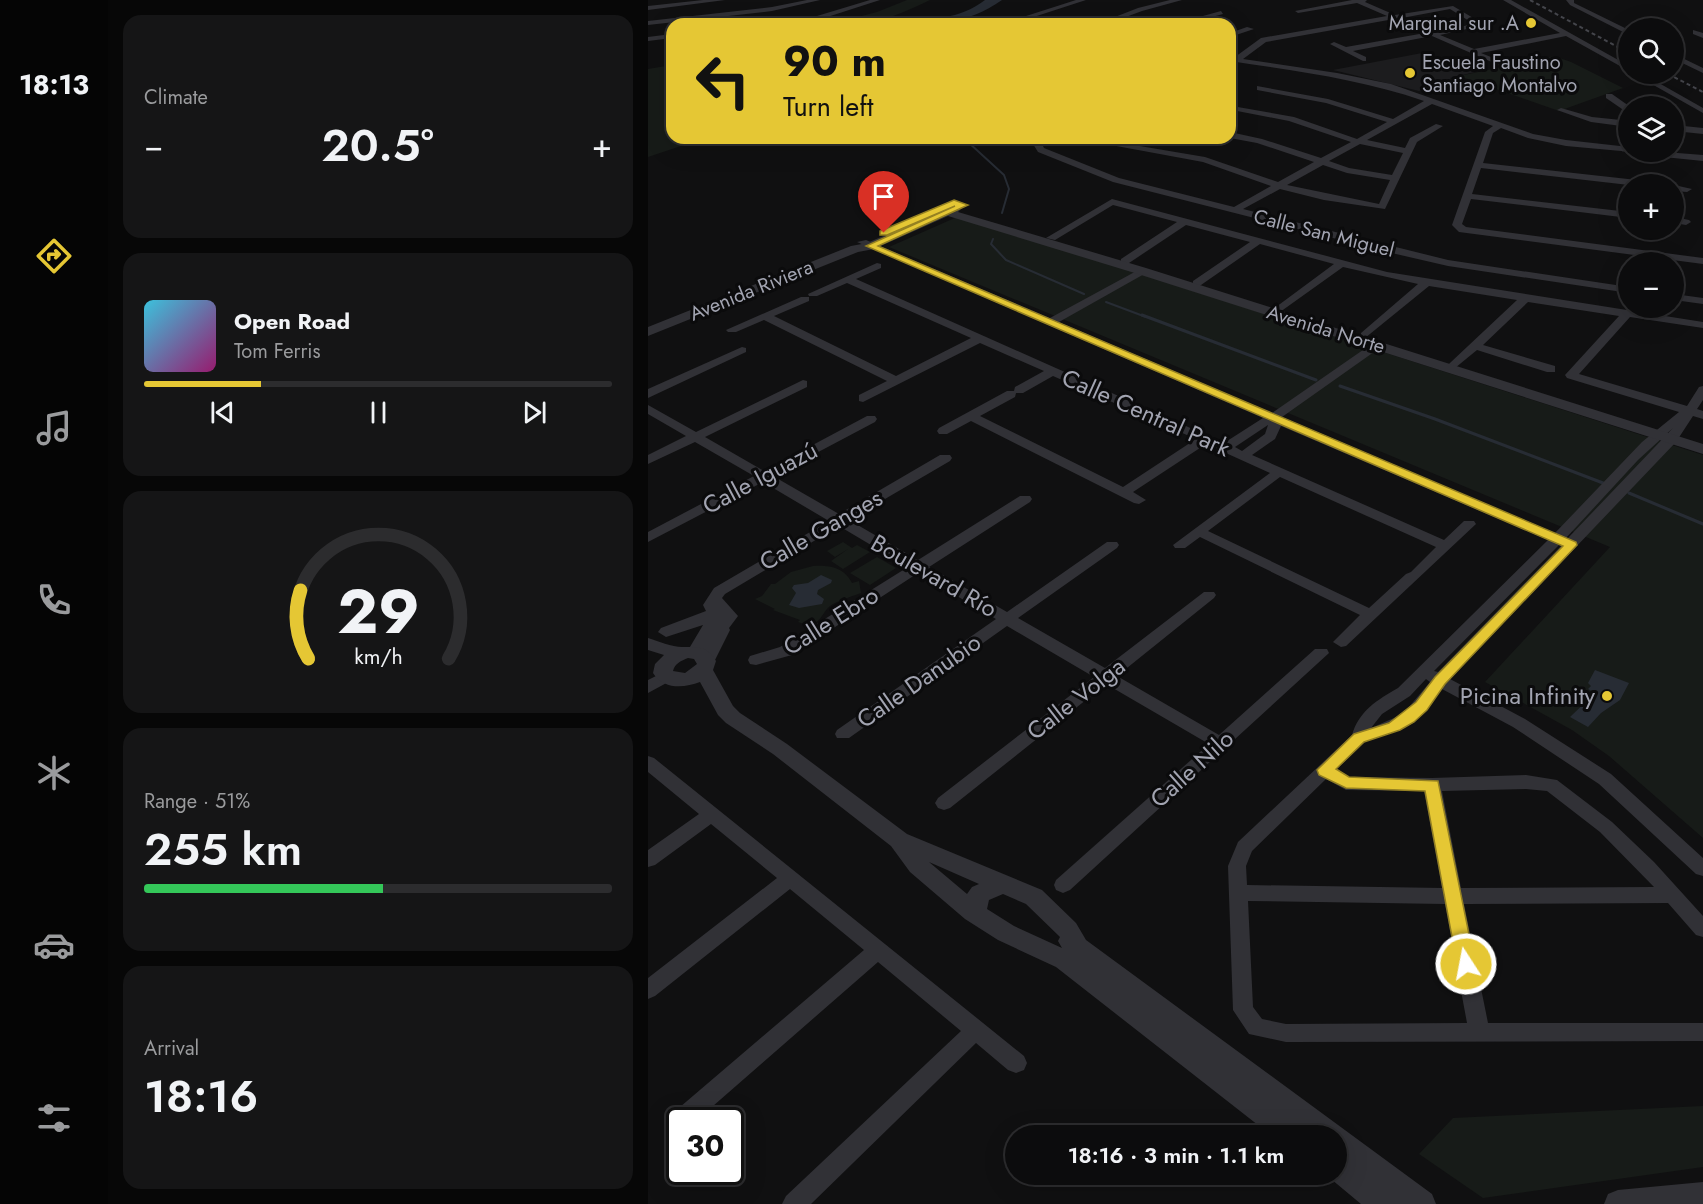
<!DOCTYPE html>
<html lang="en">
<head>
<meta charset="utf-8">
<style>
  :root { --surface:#0c0c0d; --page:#151516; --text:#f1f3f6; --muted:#9a9b9d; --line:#2c2c2e; --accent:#e5c734 }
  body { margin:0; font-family:Jost,sans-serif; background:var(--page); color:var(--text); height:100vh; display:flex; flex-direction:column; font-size:22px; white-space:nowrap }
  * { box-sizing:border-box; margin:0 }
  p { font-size:20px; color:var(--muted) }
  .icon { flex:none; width:33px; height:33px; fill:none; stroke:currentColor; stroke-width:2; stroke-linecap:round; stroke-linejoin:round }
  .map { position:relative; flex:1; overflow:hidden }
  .panel { display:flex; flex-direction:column; gap:15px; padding:15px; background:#070707; width:540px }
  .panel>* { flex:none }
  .hud { position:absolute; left:18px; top:18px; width:570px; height:126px; border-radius:18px; box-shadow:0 6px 24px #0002,0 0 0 2px var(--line); background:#e5c734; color:#111; overflow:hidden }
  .controls { position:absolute; left:970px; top:18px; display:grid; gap:12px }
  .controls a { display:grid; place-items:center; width:66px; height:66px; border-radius:50%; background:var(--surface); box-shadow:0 6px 24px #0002,0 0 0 2px var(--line); font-size:30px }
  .speed { position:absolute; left:18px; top:1107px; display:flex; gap:12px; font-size:30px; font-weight:700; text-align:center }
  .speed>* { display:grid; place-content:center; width:78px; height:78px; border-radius:50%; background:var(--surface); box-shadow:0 6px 24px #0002,0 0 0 2px var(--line); line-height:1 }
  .speed .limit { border:3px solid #111; border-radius:9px; background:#fff; color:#111 }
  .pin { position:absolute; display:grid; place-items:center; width:51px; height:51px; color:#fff; margin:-62px -26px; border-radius:50% 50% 50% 0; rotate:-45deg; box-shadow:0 0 6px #0007 }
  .pin .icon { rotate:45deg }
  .me { position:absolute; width:66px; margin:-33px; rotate:349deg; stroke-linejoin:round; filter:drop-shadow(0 0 4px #0008) }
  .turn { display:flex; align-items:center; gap:21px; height:126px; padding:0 18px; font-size:27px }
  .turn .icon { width:78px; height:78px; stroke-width:2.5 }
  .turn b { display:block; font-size:42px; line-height:51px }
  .big { font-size:45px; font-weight:600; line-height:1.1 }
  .panel .card { flex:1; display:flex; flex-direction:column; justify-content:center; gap:9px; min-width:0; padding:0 21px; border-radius:18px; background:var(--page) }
  .panel .dial { align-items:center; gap:0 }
  .dial svg { height:156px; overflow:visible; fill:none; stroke:var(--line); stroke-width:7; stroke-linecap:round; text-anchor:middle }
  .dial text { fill:var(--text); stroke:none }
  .song { display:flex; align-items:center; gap:18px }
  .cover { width:72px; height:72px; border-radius:9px; background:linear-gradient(135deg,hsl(190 70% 55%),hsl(320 70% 35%)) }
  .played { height:6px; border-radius:3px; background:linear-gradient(90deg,var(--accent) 25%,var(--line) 25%) }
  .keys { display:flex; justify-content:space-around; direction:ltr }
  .heat { display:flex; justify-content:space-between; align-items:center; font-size:33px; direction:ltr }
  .charge { height:9px; border-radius:4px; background:linear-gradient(90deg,#34c759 51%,var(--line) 0) }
  .trip { position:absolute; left:357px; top:1125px; width:342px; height:60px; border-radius:30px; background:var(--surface); box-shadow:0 6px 24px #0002,0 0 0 2px var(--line); font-weight:600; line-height:60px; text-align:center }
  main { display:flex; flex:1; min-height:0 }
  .tab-bar { display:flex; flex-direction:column; width:108px; justify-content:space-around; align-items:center; background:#050505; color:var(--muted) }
  .tab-bar .icon { width:42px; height:42px }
  .tab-bar .current { color:var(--accent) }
  .tab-bar b { font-size:27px; color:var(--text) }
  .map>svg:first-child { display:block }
  .built { fill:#1c1c1e }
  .green { fill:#171b18 }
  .water { fill:#272c34 }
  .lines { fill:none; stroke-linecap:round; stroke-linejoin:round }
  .stream-far1 { stroke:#272c34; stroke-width:2 }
  .stream { stroke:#272c34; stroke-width:3 }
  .minor { fill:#313136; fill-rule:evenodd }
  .tertiary { fill:#313136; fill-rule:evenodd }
  .rail { stroke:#44454b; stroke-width:2; stroke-dasharray:4 3; stroke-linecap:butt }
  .route { fill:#e5c734; stroke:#958122; stroke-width:1.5 }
  .poi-dot { fill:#e5c734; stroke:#0b0b0c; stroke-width:2 }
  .labels { text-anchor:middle; stroke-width:6; stroke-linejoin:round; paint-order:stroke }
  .far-poi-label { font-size:20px; fill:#a2a4b1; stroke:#0b0b0c; text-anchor:end }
  .far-street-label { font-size:20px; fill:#a2a4b1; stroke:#0b0b0c }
  .street-label { font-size:24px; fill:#a2a4b1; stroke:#0b0b0c }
  .poi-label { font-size:24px; fill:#a2a4b1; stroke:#0b0b0c; text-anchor:end }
</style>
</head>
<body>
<main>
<nav class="tab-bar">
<b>18:13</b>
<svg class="icon current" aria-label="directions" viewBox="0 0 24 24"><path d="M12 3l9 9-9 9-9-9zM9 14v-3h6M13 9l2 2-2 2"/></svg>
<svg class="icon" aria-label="music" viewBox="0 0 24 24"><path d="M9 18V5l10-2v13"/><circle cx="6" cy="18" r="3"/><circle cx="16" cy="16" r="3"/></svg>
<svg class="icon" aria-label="phone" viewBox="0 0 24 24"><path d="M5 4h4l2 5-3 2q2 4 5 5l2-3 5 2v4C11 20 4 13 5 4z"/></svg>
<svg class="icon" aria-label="climate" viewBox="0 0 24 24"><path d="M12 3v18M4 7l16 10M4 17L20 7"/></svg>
<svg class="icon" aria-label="car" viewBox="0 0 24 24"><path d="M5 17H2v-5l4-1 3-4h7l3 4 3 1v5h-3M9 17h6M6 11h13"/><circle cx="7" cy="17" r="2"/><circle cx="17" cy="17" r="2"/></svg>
<svg class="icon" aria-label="filters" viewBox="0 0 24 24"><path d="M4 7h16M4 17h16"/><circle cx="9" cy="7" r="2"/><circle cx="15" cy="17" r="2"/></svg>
</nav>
<section class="panel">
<div class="card"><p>Climate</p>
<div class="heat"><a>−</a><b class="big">20.5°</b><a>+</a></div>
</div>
<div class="card">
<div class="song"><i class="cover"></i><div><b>Open Road</b><p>Tom Ferris</p></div></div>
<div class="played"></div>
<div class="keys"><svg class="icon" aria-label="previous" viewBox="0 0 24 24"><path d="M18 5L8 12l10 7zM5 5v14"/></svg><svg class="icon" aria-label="pause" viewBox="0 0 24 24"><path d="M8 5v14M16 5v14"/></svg><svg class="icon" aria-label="next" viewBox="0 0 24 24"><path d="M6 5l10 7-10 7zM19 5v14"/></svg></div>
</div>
<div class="card dial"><svg viewBox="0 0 100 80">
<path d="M14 69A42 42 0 1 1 86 69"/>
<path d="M14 69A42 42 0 0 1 10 34" stroke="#e5c734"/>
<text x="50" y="56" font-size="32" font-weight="700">29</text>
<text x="50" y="72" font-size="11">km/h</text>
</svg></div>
<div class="card"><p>Range · 51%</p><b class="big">255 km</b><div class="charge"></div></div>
<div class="card"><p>Arrival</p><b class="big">18:16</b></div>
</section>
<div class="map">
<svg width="1055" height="1204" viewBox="0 0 1055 1204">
  <rect width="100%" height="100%" fill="#101011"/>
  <path class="built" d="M 774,53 L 827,72 L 802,78 L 804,80 L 771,91 L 685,70 Z"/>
  <path class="green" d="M 259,0 L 282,0 C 242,19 229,24 183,24 L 229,12 Z
    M 906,56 L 923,62 L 975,88 L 911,111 L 811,76 Z
    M 24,65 L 24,138 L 57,138 L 0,157 L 0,69 Z
    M 309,217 L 440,257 L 1055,455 L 1055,838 L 961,756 L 924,730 L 837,682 L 962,547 L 241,247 Z
    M 195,542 L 204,548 L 209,545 L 222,552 L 195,569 L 183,561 L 200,549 L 187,557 L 179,551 Z
    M 229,557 L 248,568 L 222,585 L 202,573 Z
    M 165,566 C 181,565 196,567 204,583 L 211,581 L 213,593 C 204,596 193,600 185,604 C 172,611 174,631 150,622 L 152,620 L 125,610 L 127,609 L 107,599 L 114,596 L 123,584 L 127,584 L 143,572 Z
    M 1055,1106 L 1055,1167 L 835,1198 L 771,1154 L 805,1118 Z"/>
  <path class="water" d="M 337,0 L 354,0 C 319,24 292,24 251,24 C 280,20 313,19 337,0 Z
    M 173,575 L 184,580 L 183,583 L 170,590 L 169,594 L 176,599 L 174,604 L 151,608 L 141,605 L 148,593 L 144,588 L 146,585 L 160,583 Z
    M 947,670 L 981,683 L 972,700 L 953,713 L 940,727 L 922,717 L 947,693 L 940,689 L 943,686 L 940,683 Z"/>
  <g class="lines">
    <path class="stream-far1" d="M 305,138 L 320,142 L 356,175 L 361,189 L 354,213
      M 345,239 L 343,244 L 358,260 L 436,294
      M 458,302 L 498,317"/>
    <path class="stream" d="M 494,315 L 668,380
      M 692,386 L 787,419 L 955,483
      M 981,493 L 1055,524"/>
    <path class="minor" d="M 55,0 L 77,0 L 0,10 L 0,6 Z
      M 159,0 L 172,0 L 124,11 L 0,25 L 0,21 L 124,7 Z
      M 222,0 L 232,0 L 170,20 L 127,24 L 169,16 Z
      M 428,0 L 438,0 L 364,24 L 353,24 Z
      M 522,0 L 534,0 L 494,11 L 459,24 L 449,24 L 490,8 Z
      M 704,0 L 719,0 L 717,2 L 747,15 L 805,6 L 837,25 L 792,35 L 826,49 L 912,33 L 855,0 L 863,0 L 981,66 L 981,71 L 918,36 L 833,53 L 865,66 L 865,70 L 862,70 L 784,36 L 705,51 L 718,57 L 718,61 L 715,61 L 682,44 L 686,42 L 698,47 L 777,33 L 746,19 L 618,42 L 595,59 L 689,73 L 743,84 L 885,134 L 918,140 L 981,147 L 981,152 L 984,152 L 918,146 L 880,138 L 853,128 L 845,133 L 835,163 L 998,181 L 1003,184 L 981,185 L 833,168 L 824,194 L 981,212 L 981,218 L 823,199 L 814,224 L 818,227 L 1055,258 L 1055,264 L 811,232 L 804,225 L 837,132 L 845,126 L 784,104 L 719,140 L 757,148 L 762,138 L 788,124 L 795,126 L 769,142 L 737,209 L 676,200 L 632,189 L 595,209 L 800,260 L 981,287 L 981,293 L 800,266 L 748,254 L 465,182 L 390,152 L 385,144 L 390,138 L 399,138 L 394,144 L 396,148 L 471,178 L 586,207 L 623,186 L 555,162 L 425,138 L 444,138 L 557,157 L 630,182 L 666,162 L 609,143 L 582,138 L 582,132 L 614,139 L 673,158 L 703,142 L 641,121 L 584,110 L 584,106 L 646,117 L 709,139 L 739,122 L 678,103 L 609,90 L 609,86 L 680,99 L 745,119 L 776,101 C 713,79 648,71 582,61 L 582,57 L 587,57 L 613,38 L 739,16 L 709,3 L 650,13 L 647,11 ZM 802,9 L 826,24 L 786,32 L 754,18 ZM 712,144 L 755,153 L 744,175 L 701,168 L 681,161 ZM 675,165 L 699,173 L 742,180 L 731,204 L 639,185 Z
      M 918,0 L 926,0 L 926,3 L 981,30 L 981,35 L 922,5 Z
      M 573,11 L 575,14 L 538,24 L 526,24 Z
      M 599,27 L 606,29 L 582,37 L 582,33 Z
      M 1045,30 L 1055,33 L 1055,38 L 1045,34 Z
      M 24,34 L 24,38 L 0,41 L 0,37 Z
      M 1026,54 L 1055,68 L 1055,73 L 1026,59 Z
      M 986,74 L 995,74 L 1055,108 L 1055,113 Z
      M 958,94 L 964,94 L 981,106 L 981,127 L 943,122 L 909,110 L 913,108 L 944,117 L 973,120 L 974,109 L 958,98 Z
      M 1026,125 L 1055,128 L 1055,134 L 1026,131 Z
      M 992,152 L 1017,152 L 1055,155 L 1055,161 L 996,155 Z
      M 1026,185 L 1044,189 L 1039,192 L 1026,191 Z
      M 464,199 L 739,272 L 1055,322 L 1055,328 L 982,317 L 931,374 L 1039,406 L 1051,387 L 1055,386 L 1055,400 L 1049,409 L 1055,411 L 1055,419 L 1045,416 L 1028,442 L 802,679 L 877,719 L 963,774 L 1055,858 L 1055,876 L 1048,874 L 951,784 L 865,727 L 794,689 L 767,722 L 752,730 L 717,742 L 689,769 L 701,777 L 784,778 L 878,775 L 909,780 L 964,822 L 1006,862 L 1055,916 L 1055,937 L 1048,935 L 1020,903 L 816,904 L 840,1023 L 1055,1023 L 1055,1041 L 638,1042 L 601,1034 L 585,1010 L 580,866 L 590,842 L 704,735 C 711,711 729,700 750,688 L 900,540 L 633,426 L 627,439 L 604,455 L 796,540 L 816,521 L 826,521 L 828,524 L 698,646 L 693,647 L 685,642 L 712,615 L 552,537 L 537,548 L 527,548 L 525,545 L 622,473 L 558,444 L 485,492 L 498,500 L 491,504 L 486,503 L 323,421 L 299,434 L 291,434 L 289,431 L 291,428 L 359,391 L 366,391 L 367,387 L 396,371 L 332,343 L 215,402 L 211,401 L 211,395 L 239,381 L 116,320 L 88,332 L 80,332 L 78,330 L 153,297 L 161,297 L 161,301 L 126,316 L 248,376 L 323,338 L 199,283 L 169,296 L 161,296 L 160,294 L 229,263 L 233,264 L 233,268 L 208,279 L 576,443 L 615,418 L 209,242 L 218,240 L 402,318 L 494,268 L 499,271 L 498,273 L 411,322 L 624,413 L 725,343 L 733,343 L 733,347 L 634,417 L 907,533 L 994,442 L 1031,412 L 919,378 L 917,375 L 971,316 L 880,302 L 835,345 L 907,366 L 907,372 L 899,372 L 829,350 L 807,368 L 801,364 L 803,362 L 869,300 L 781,286 L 717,338 L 713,337 L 713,333 L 770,284 L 695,267 L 632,312 L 626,309 L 628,307 L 686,264 L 612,244 L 553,285 L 545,285 L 545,281 L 602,242 L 538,225 L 481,263 L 473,263 L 473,259 L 529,222 L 465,205 L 407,240 L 398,238 ZM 405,376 L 548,439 L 475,487 L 332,416 L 367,397 L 368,393 L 375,393 ZM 620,425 L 617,434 L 594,451 L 587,447 ZM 1025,428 L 920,538 L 918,538 L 990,460 ZM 632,477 L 788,547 L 763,572 L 758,574 L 721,608 L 560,531 ZM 911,545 L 913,546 L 790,672 L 786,671 ZM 778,679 L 782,682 L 755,714 L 723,728 L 734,714 L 762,696 ZM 678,779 L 698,790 L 776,791 L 794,888 L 599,885 L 598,866 L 604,851 ZM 878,789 L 899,791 L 952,832 L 1006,887 L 813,888 L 794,791 ZM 600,901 L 797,904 L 819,1023 L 638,1024 L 614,1019 L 605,1007 Z
      M 1026,217 L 1041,220 L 1043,222 L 1038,225 L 1026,223 Z
      M 1026,294 L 1055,298 L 1055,304 L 1026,300 Z
      M 94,347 L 98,348 L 98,352 L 0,398 L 0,389 Z
      M 155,380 L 159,381 L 159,387 L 57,437 L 116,471 L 219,416 L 227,416 L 229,419 L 227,422 L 125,476 L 191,514 L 292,455 L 302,455 L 304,458 L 302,461 L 201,520 L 270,560 L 372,496 L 382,496 L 384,499 L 382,502 L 281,567 L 359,612 L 459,542 L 469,542 L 471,545 L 469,548 L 370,618 L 457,668 L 556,592 L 566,592 L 568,595 L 566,598 L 469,676 L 571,735 L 667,649 L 679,649 L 681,653 L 422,890 L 415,893 L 408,890 L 406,885 L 408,880 L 561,744 L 458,684 L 302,808 L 296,810 L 290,808 L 287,803 L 290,798 L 446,677 L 359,626 L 201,738 L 189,738 L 187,734 L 189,730 L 348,619 L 270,573 L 144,655 L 108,665 L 102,664 L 100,660 L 102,656 L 132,647 L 260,567 L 191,526 L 77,594 L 74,598 L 90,616 L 81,628 L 82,630 L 65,664 L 53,664 L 51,660 L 55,652 L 47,657 L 41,656 L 39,652 L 55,625 L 18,637 L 10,632 L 13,628 L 58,611 L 55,605 L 66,588 L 181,521 L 115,482 L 0,542 L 0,532 L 106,476 L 47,442 L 0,464 L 0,455 L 38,436 L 0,414 L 0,405 L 48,432 Z
      M 18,671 L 24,672 L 26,676 L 24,680 L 0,693 L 0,680 Z
      M 0,756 L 6,758 L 376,1056 L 379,1063 L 376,1070 L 368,1073 L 360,1070 L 328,1043 L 163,1204 L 134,1204 L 138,1196 L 313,1031 L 230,962 L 49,1120 L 32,1120 L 32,1130 L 25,1127 L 22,1120 L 25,1113 L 216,950 L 142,889 L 7,996 L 0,999 L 0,978 L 129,878 L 63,824 L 7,865 L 0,867 L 0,850 L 51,814 L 0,772 Z"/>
    <path class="tertiary" d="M 308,205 L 314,208 L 310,212 L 498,268 L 1055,444 L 1055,454 L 490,274 L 300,216 L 226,249 L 210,252 L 0,336 L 0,327 L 203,246 L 219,243 Z
      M 0,638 C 10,641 24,647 34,647 C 49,647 60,646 68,661 L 65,670 L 85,706 L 92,713 L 139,744 L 259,834 L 394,890 L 428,923 L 438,940 L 784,1194 L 788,1204 L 713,1204 L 677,1174 L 688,1174 L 688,1136 L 624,1136 L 408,967 L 350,940 L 317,919 L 262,872 L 243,846 L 125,754 L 78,723 L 70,715 L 52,682 C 36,688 16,690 5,673 L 7,664 L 16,655 L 0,650 ZM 40,658 L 46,659 L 49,664 L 37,673 L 25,671 C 27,663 33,661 40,658 ZM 281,862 L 331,884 L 324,887 L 319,894 ZM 355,894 L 378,904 L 412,937 L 410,941 L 414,948 L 366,926 L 339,909 L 341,900 Z
      M 1055,1182 L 1055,1204 L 956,1204 L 960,1194 L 970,1190 Z"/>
    <path class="rail" d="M 882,0 L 981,53
      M 1020,74 L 1055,92"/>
  </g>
  <path class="route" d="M 306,200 L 320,205 L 230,246 L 928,542 L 929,545 L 797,684 L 779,710 L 766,722 L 752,730 L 716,742 L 688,769 L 701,777 L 790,781 L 827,964 L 825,970 L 818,972 L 812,970 L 809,964 L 777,791 L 698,788 L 671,775 L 669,770 L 706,734 L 741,723 L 768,702 L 787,677 L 915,546 L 218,246 L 307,206 L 239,235 L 232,235 L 232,231 Z"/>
  <g class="poi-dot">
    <circle cx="883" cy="23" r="6"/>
    <circle cx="762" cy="73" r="6"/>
    <circle cx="959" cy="696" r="6"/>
  </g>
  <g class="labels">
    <g class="far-poi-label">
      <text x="871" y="30">Marginal sur .A</text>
      <text x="774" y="69" text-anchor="start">Escuela Faustino<tspan x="774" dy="23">Santiago Montalvo</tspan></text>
    </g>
    <g class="far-street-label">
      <text transform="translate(676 233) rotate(14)" y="7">Calle San Miguel</text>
      <text transform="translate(103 290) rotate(-22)" y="7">Avenida Riviera</text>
      <text transform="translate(678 329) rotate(17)" y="7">Avenida Norte</text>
    </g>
    <g class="street-label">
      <text transform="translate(498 413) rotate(24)" y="8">Calle Central Park</text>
      <text transform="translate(112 478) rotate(-28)" y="8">Calle Iguazú</text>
      <text transform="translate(173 530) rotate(-30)" y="8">Calle Ganges</text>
      <text transform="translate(286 576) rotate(30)" y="8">Boulevard Río</text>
      <text transform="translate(183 621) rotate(-32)" y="8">Calle Ebro</text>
      <text transform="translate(271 681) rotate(-35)" y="8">Calle Danubio</text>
      <text transform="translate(428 699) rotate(-38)" y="8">Calle Volga</text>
      <text transform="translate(544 769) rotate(-42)" y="8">Calle Nilo</text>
    </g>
    <g class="poi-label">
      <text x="947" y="704">Picina Infinity</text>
    </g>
  </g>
</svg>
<div class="controls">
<a><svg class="icon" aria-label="search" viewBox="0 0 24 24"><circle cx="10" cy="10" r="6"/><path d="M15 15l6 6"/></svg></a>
<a><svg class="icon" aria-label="layers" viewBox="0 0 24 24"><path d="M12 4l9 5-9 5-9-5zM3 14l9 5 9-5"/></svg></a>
<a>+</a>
<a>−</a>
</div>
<div class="speed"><div class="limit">30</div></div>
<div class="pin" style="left:236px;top:233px;background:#d93025"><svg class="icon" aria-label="arrive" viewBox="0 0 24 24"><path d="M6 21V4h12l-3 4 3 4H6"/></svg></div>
<svg class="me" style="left:818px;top:964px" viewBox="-20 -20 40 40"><circle r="17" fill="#e5c734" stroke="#fff" stroke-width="3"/><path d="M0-11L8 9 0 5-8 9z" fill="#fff"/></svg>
<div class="trip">18:16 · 3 min · 1.1 km</div>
<div class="hud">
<div class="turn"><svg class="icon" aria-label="left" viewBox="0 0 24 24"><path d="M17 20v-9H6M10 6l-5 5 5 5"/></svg><div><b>90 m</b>Turn left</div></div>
</div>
</div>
</main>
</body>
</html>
